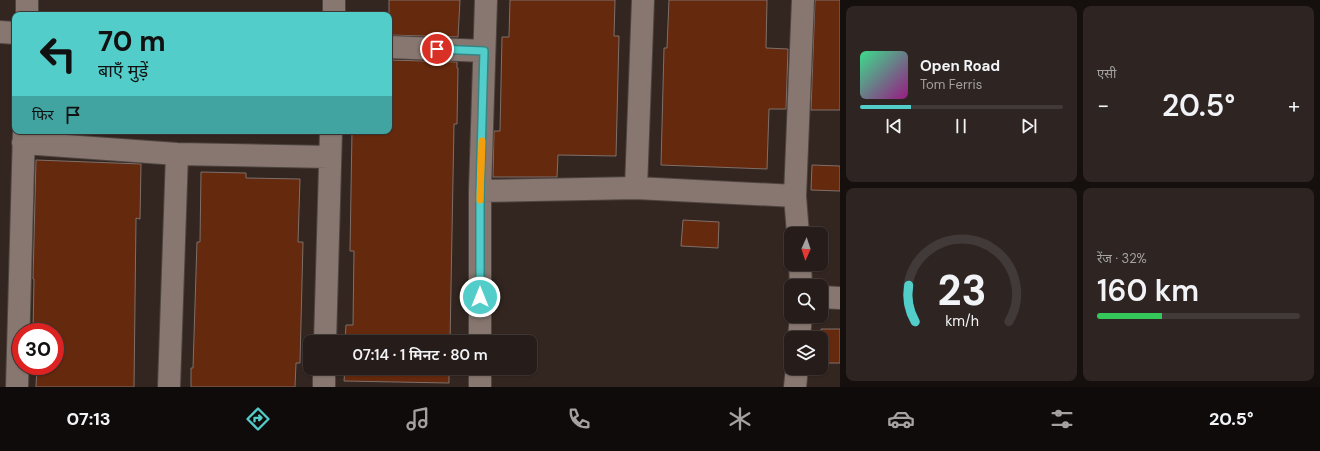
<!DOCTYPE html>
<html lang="hi">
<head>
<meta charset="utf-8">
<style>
  :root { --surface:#261c19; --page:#2e2522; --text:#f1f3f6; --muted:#a4a1a2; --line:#423a38; --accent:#53cdca }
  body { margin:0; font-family:"DM Sans","Noto Sans Devanagari",sans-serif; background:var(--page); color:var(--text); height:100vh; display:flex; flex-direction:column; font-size:15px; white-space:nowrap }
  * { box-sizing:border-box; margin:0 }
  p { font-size:13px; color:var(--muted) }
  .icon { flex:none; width:22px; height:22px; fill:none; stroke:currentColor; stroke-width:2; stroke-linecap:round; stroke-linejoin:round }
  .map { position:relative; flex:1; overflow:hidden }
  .panel { display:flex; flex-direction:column; gap:6px; padding:6px; background:#150f0e; width:480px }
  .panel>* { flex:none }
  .hud { position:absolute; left:12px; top:12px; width:380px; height:122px; border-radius:8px; box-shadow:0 1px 3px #0004,0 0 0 1px var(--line); background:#53cdca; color:#111; overflow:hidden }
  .needle { width:26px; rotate:183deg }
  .fabs { position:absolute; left:784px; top:227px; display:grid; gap:8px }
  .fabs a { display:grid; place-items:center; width:44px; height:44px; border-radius:8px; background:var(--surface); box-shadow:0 1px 3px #0004,0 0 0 1px var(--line); font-size:20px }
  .speed { position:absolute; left:12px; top:323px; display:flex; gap:8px; font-size:20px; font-weight:700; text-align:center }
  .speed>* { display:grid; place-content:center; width:52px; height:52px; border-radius:50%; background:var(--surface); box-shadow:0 1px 3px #0004,0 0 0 1px var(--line); line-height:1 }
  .speed .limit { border:6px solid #d22; background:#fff; color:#111 }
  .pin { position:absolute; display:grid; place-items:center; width:34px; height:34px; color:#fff; margin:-17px; border:2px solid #fff; border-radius:50%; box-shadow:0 1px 4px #0007 }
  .me { position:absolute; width:44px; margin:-22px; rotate:0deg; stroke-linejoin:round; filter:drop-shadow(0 0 3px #0008) }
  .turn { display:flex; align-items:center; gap:14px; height:84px; padding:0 20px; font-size:18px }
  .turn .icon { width:52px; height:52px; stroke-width:2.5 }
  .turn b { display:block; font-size:28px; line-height:34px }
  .then { display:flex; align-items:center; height:38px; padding:0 20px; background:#0003; gap:8px; font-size:15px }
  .big { font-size:30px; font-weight:600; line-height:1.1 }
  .panel .widget { flex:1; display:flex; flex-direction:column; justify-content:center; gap:6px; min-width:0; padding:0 14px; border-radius:8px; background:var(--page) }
  .panel .dial { align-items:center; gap:0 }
  .dial svg { height:104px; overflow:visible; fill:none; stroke:var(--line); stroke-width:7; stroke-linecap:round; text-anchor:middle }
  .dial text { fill:var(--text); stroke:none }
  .song { display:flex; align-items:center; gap:12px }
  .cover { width:48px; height:48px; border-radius:6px; background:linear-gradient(135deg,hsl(150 70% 55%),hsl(310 70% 35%)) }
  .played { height:4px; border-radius:2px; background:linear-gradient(90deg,var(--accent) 25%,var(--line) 25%) }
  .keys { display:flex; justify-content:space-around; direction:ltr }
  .heat { display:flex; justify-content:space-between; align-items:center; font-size:22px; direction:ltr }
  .charge { height:6px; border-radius:3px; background:linear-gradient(90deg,#34c759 32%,var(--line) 0) }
  .panel .tiles { flex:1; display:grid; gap:6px; grid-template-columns:repeat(2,1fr) }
  .trip { position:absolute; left:303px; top:335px; width:234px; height:40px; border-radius:8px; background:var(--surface); box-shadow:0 1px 3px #0004,0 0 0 1px var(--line); font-weight:600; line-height:40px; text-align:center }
  .tab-bar { display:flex; height:64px; justify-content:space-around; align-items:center; background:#0f0b0a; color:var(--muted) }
  .tab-bar .icon { width:28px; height:28px }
  .tab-bar .active { color:var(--accent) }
  .tab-bar b { font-size:18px; color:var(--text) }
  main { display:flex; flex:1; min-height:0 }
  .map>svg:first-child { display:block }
  .building { fill:#65290e; stroke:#7f6f69 }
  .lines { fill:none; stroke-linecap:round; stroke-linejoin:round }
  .minor-casing { stroke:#4f4440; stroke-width:24 }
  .minor { stroke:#877770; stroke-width:22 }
  .route-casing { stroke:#368583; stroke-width:10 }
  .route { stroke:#53cdca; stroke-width:7 }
  .slow { stroke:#f59e0b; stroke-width:7 }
</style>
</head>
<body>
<main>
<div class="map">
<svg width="840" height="387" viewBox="0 0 840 387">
  <rect width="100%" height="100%" fill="#332621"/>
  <path class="building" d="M 389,0 L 460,0 L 458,37 L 389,35 Z
    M 510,0 L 615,0 L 614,36 L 619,36 L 616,156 L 558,155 L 557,177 L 493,177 L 494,131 L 500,131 L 502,37 L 509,37 Z
    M 669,0 L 767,0 L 766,48 L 788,49 L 786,109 L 769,109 L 767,169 L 661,165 L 664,48 L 667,48 Z
    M 815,0 L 840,0 L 840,110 L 811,110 Z
    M 389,60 L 457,62 L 457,68 L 458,68 L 457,124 L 454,124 L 450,342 L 345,342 L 346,325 L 353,325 L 354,251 L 350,251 L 352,131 L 389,131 Z
    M 36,160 L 141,164 L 140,219 L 136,218 L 134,387 L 36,387 L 37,366 L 55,366 L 55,332 L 33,332 L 34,279 L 33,279 Z
    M 812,165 L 840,166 L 840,191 L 811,190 Z
    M 201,172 L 246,173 L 246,178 L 300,179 L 298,242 L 303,242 L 300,363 L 296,363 L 295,387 L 191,387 L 191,368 L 193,368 L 197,242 L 200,242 Z
    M 683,220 L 719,222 L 718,248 L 681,246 Z
    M 821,329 L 840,329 L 840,363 L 821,363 Z
    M 345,368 L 449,368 L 449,383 L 344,381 Z"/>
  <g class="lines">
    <defs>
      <path id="minor" d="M 27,15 L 27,0
        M 334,15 L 334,0
        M 0,32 L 15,33
        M 389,47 L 484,51
        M 23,143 L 177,154 L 330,157
        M 636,188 L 643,0
        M 480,191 L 636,188 L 795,196
        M 798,234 L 795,196 L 803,0
        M 800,264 L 801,286
        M 821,297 L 840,298
        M 799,338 L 801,316
        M 325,342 L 331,131
        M 480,342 L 480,191 L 486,0
        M 480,368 L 480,387
        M 17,387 L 24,131
        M 169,387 L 177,154
        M 324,387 L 324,368
        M 795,387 L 797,368"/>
    </defs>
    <use href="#minor" class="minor-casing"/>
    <use href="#minor" class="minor"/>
  </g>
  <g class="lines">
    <defs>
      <path id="route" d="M 437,49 L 484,51 L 480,191 L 480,297"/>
    </defs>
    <use href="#route" class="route-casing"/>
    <use href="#route" class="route"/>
    <path class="slow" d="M 480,200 L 482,141"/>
  </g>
</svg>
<div class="fabs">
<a><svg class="needle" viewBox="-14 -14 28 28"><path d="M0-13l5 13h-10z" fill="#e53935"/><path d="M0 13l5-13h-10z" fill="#a4a1a2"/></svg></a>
<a><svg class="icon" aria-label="search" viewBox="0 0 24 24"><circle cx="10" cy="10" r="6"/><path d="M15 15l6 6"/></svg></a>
<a><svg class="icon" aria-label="layers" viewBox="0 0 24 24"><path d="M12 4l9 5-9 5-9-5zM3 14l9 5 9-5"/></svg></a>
</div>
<div class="speed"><div class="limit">30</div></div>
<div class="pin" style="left:437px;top:49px;background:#d93025"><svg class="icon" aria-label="arrive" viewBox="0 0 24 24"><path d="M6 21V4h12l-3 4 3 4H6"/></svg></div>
<svg class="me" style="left:480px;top:297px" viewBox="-20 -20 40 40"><circle r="17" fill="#53cdca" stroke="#fff" stroke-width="3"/><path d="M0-11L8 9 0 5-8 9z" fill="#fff"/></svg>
<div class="trip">07:14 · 1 मिनट · 80 m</div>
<div class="hud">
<div class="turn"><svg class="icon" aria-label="left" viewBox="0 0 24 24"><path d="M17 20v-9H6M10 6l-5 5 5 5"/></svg><div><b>70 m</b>बाएँ मुड़ें</div></div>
<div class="then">फिर<svg class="icon" aria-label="arrive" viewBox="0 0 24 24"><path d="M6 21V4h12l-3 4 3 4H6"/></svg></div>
</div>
</div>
<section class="panel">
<div class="tiles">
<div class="widget">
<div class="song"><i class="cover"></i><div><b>Open Road</b><p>Tom Ferris</p></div></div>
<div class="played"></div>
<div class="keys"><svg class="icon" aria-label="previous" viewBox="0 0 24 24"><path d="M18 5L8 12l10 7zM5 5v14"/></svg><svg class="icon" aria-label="pause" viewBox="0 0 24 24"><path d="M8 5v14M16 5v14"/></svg><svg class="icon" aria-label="next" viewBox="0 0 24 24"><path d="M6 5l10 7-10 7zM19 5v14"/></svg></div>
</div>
<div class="widget"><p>एसी</p>
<div class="heat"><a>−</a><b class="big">20.5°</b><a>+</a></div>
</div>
<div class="widget dial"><svg viewBox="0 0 100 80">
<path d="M14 69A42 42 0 1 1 86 69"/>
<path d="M14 69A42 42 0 0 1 9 41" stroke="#53cdca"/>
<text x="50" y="56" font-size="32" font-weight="700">23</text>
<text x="50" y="72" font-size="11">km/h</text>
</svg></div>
<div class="widget"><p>रेंज · 32%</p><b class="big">160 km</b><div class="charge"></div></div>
</div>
</section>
</main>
<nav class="tab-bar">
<b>07:13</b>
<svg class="icon active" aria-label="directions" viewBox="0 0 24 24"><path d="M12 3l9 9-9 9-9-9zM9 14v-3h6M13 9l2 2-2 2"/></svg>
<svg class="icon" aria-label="music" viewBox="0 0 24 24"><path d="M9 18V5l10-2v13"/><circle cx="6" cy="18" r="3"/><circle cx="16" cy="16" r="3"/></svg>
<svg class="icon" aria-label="phone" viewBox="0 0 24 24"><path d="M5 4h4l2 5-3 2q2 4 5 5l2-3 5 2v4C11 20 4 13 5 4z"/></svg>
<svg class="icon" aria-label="climate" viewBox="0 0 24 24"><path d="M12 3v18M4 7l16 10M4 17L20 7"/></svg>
<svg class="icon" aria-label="car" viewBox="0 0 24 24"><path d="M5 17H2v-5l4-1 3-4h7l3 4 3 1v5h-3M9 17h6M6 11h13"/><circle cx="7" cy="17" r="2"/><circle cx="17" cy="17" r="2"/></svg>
<svg class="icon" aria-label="filters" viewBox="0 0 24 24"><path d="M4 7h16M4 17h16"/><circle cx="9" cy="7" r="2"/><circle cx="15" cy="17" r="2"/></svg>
<b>20.5°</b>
</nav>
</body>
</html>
